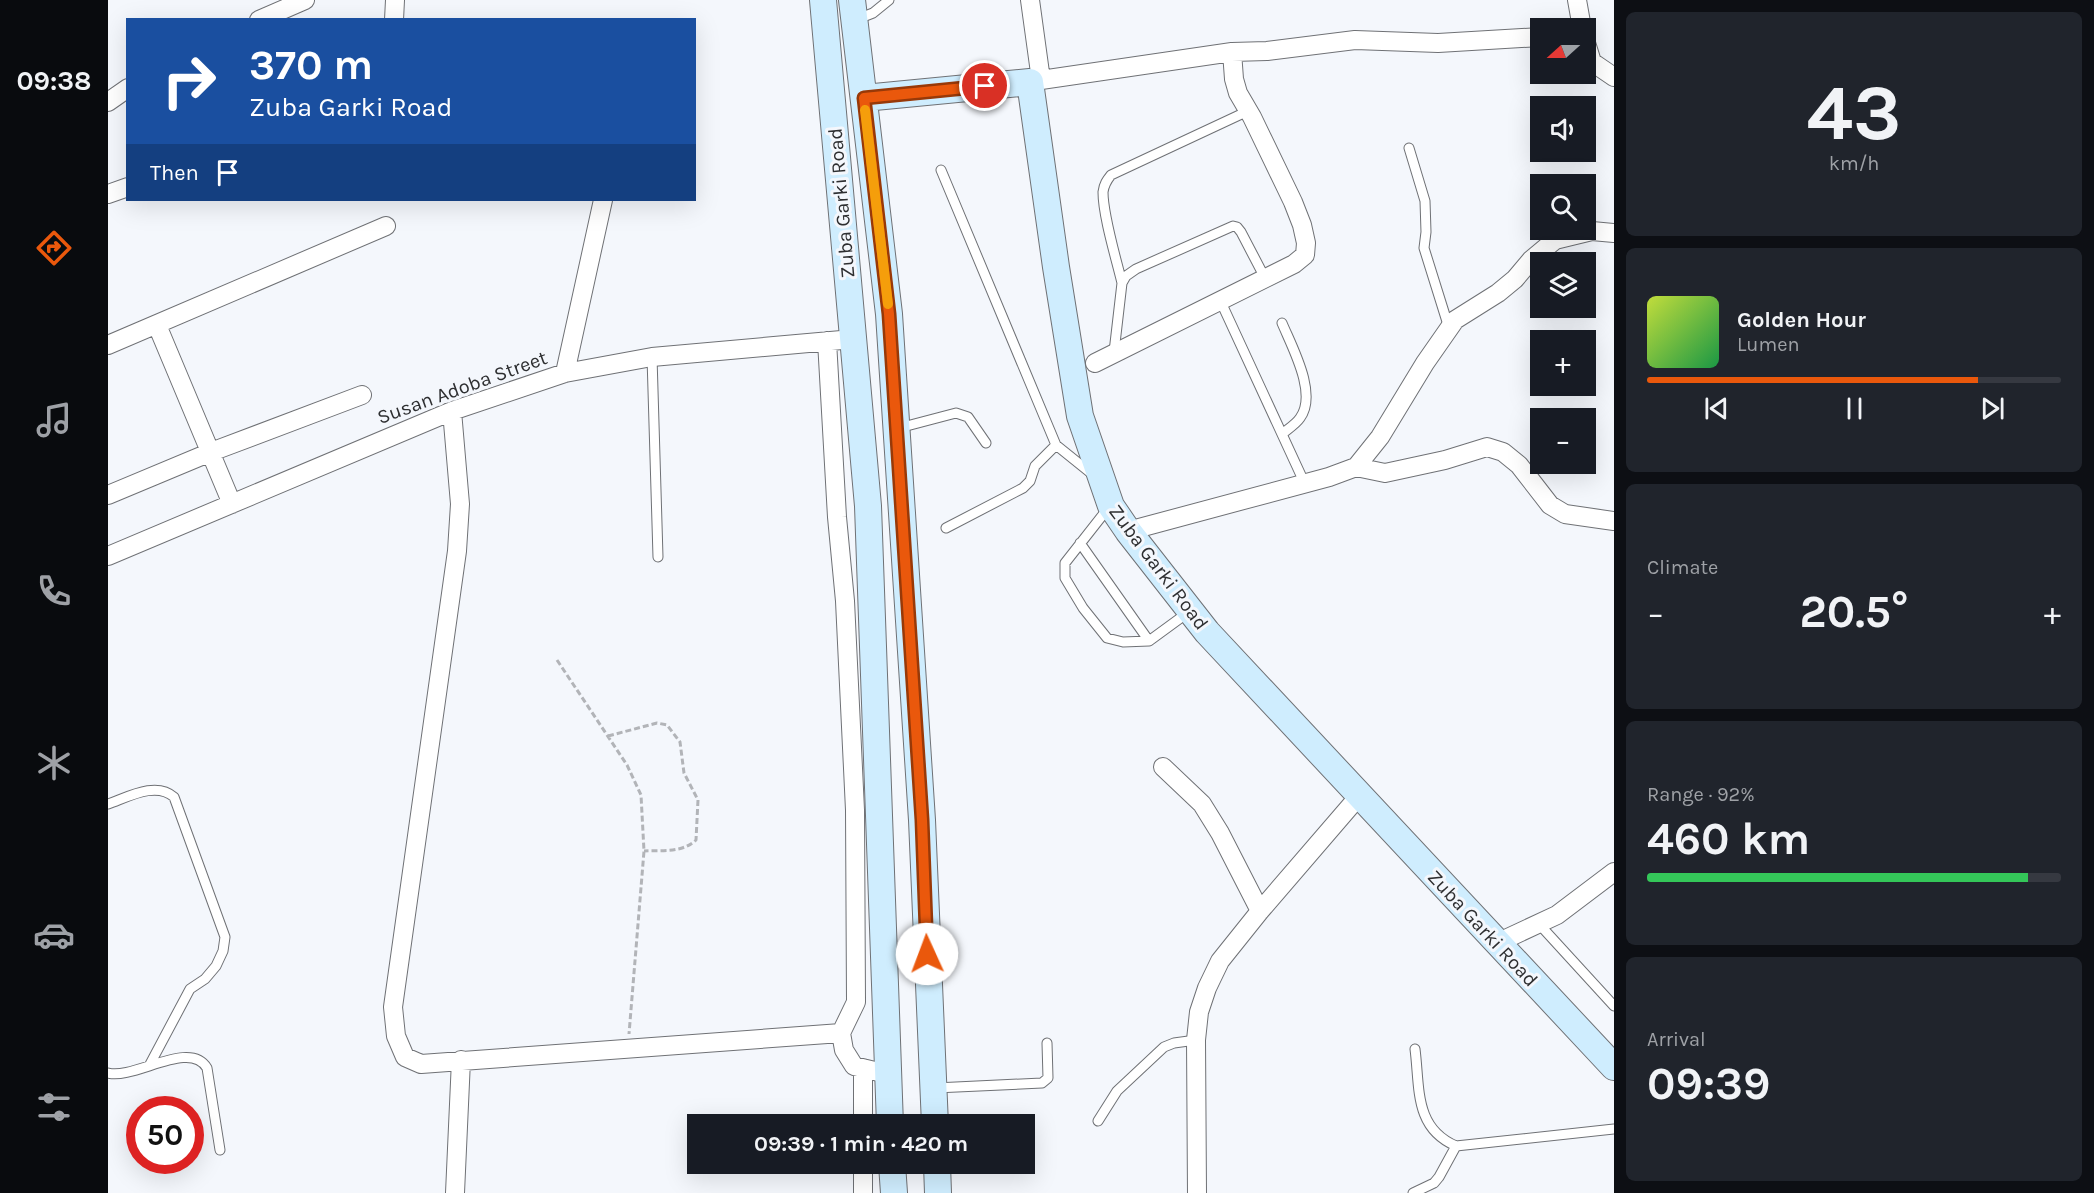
<!DOCTYPE html>
<html lang="en">
<head>
<meta charset="utf-8">
<style>
  :root { --surface:#171b24; --page:#20242c; --text:#f1f3f6; --muted:#9ea1a6; --line:#363941; --accent:#ea580c }
  body { margin:0; font-family:Karla,sans-serif; background:var(--page); color:var(--text); height:100vh; display:flex; flex-direction:column; font-size:22px; white-space:nowrap }
  * { box-sizing:border-box; margin:0 }
  p { font-size:20px; color:var(--muted) }
  .icon { flex:none; width:33px; height:33px; fill:none; stroke:currentColor; stroke-width:2; stroke-linecap:round; stroke-linejoin:round }
  .map { position:relative; flex:1; overflow:hidden }
  .drawer { display:flex; flex-direction:column; gap:12px; padding:12px; background:#0d0f14; width:480px }
  .drawer>* { flex:none }
  .banner { position:absolute; left:18px; top:18px; width:570px; height:183px; border-radius:0px; box-shadow:0 6px 24px #0002; background:#1a4fa0; color:#fff; overflow:hidden }
  .needle { width:39px; rotate:249deg }
  .fabs { position:absolute; left:1422px; top:18px; display:grid; gap:12px }
  .fabs a { display:grid; place-items:center; width:66px; height:66px; border-radius:0px; background:var(--surface); box-shadow:0 6px 24px #0002; font-size:30px }
  .speed { position:absolute; left:18px; top:1096px; display:flex; gap:12px; font-size:30px; font-weight:700; text-align:center }
  .speed>* { display:grid; place-content:center; width:78px; height:78px; border-radius:50%; background:var(--surface); box-shadow:0 6px 24px #0002; line-height:1 }
  .speed .limit { border:9px solid #d22; background:#fff; color:#111 }
  .pin { position:absolute; display:grid; place-items:center; width:51px; height:51px; color:#fff; margin:-26px; border:3px solid #fff; border-radius:50%; box-shadow:0 2px 6px #0007 }
  .me { position:absolute; width:66px; margin:-33px; rotate:358deg; stroke-linejoin:round; filter:drop-shadow(0 0 4px #0008) }
  .turn { display:flex; align-items:center; gap:21px; height:126px; padding:0 24px; font-size:27px }
  .turn .icon { width:78px; height:78px; stroke-width:2.5 }
  .turn b { display:block; font-size:42px; line-height:51px }
  .then { display:flex; align-items:center; height:57px; padding:0 24px; background:#0003; gap:12px; font-size:22px }
  .big { font-size:45px; font-weight:700; line-height:1.1 }
  .drawer .widget { flex:1; display:flex; flex-direction:column; justify-content:center; gap:9px; min-width:0; padding:0 21px; border-radius:9px; background:var(--page) }
  .drawer .dial { align-items:center; gap:0 }
  .dial b { font-size:78px; line-height:1 }
  .song { display:flex; align-items:center; gap:18px }
  .cover { width:72px; height:72px; border-radius:9px; background:linear-gradient(135deg,hsl(70 70% 55%),hsl(140 70% 35%)) }
  .played { height:6px; border-radius:3px; background:linear-gradient(90deg,var(--accent) 80%,var(--line) 80%) }
  .keys { display:flex; justify-content:space-around; direction:ltr }
  .heat { display:flex; justify-content:space-between; align-items:center; font-size:33px; direction:ltr }
  .charge { height:9px; border-radius:4px; background:linear-gradient(90deg,#34c759 92%,var(--line) 0) }
  .trip { position:absolute; left:579px; top:1114px; width:348px; height:60px; border-radius:0px; background:var(--surface); box-shadow:0 6px 24px #0002; font-weight:700; line-height:60px; text-align:center }
  main { display:flex; flex:1; min-height:0 }
  .tabs { display:flex; flex-direction:column; width:108px; justify-content:space-around; align-items:center; background:#090b0e; color:var(--muted) }
  .tabs .icon { width:42px; height:42px }
  .tabs .on { color:var(--accent) }
  .tabs b { font-size:27px; color:var(--text) }
  .map>svg:first-child { display:block }
  .lines { fill:none; stroke-linecap:round; stroke-linejoin:round }
  .lane-casing { stroke:#6f7175; stroke-width:11 }
  .street-casing { stroke:#6f7175; stroke-width:20 }
  .secondary-casing { stroke:#6f7175; stroke-width:28 }
  .path { stroke:#b2b4b8; stroke-width:3; stroke-dasharray:6 3; stroke-linecap:butt }
  .lane { stroke:#fff; stroke-width:9 }
  .street { stroke:#fff; stroke-width:18 }
  .secondary { stroke:#cfedfe; stroke-width:26 }
  .route-casing { stroke:#983908; stroke-width:15 }
  .route { stroke:#ea580c; stroke-width:10 }
  .slow { stroke:#f59e0b; stroke-width:10 }
  .labels { text-anchor:middle; stroke-width:6; stroke-linejoin:round; paint-order:stroke }
  .street-label { font-size:20px; fill:#2e2f31; stroke:#f4f7fc }
</style>
</head>
<body>
<main>
<nav class="tabs">
<b>09:38</b>
<svg class="icon on" aria-label="directions" viewBox="0 0 24 24"><path d="M12 3l9 9-9 9-9-9zM9 14v-3h6M13 9l2 2-2 2"/></svg>
<svg class="icon" aria-label="music" viewBox="0 0 24 24"><path d="M9 18V5l10-2v13"/><circle cx="6" cy="18" r="3"/><circle cx="16" cy="16" r="3"/></svg>
<svg class="icon" aria-label="phone" viewBox="0 0 24 24"><path d="M5 4h4l2 5-3 2q2 4 5 5l2-3 5 2v4C11 20 4 13 5 4z"/></svg>
<svg class="icon" aria-label="climate" viewBox="0 0 24 24"><path d="M12 3v18M4 7l16 10M4 17L20 7"/></svg>
<svg class="icon" aria-label="car" viewBox="0 0 24 24"><path d="M5 17H2v-5l4-1 3-4h7l3 4 3 1v5h-3M9 17h6M6 11h13"/><circle cx="7" cy="17" r="2"/><circle cx="17" cy="17" r="2"/></svg>
<svg class="icon" aria-label="filters" viewBox="0 0 24 24"><path d="M4 7h16M4 17h16"/><circle cx="9" cy="7" r="2"/><circle cx="15" cy="17" r="2"/></svg>
</nav>
<div class="map">
<svg width="1506" height="1193" viewBox="0 0 1506 1193">
  <rect width="100%" height="100%" fill="#f4f7fc"/>
  <g class="lines">
    <defs>
      <path id="lane" d="M 747,20 L 765,13 L 781,0
        M 1301,148 L 1317,201 L 1318,232 L 1316,248 L 1341,328
        M 833,170 L 948,445 L 984,474
        M 1014,283 C 1008,258 995,216 995,192 C 996,184 999,180 1003,175 L 1140,111
        M 1112,300 L 1197,484
        M 1006,352 L 1014,283 L 1018,276 L 1028,269 L 1125,226 L 1129,227 L 1133,232 L 1157,278
        M 544,357 L 550,557
        M 791,428 L 848,413 L 860,417 L 878,443
        M 1174,434 C 1180,429 1188,424 1192,418 C 1210,394 1184,347 1174,323
        M 1001,507 L 957,563 L 957,578 L 975,608 L 999,638 L 1015,642 L 1041,641 L 1082,611
        M 838,528 L 915,488 L 922,481 L 927,466 L 948,445
        M 972,543 L 1041,641
        M 0,804 C 20,797 48,781 66,797 L 117,937 L 115,951 L 108,966 L 97,979 L 82,989 L 41,1066
        M 1431,924 L 1506,1006
        M 1307,1049 C 1312,1088 1306,1128 1348,1146 L 1506,1129
        M 0,1073 C 26,1080 82,1039 99,1068 L 112,1150
        M 827,1088 L 934,1083 L 940,1078 L 939,1043
        M 990,1121 L 1009,1091 L 1056,1047 L 1066,1043 L 1088,1040
        M 1305,1193 L 1326,1183 L 1331,1177 L 1348,1146"/>
      <path id="street" d="M 1469,0 L 1474,28
        M 151,20 L 197,0
        M 286,20 L 287,0
        M 1478,43 L 1484,62 L 1506,77
        M 933,80 L 1124,52 L 1159,51 L 1247,40 L 1330,43 L 1432,37
        M 922,82 L 933,80 L 922,0
        M 0,102 L 20,88
        M 0,194 L 20,187
        M 49,325 L 124,504
        M 719,341 L 729,517 L 737,601 L 747,810 L 748,1002 L 733,1033
        M 0,345 L 278,226
        M 987,363 L 1186,264 L 1197,255 L 1198,243 L 1194,225 L 1185,202 L 1144,117 L 1130,93 L 1126,79 L 1124,52
        M 457,373 L 495,200
        M 344,411 L 352,504 L 349,551 L 285,1007 L 288,1036 L 297,1057 L 313,1064 L 733,1033 L 736,1050 L 746,1066 L 779,1074
        M 1248,467 L 1277,473 L 1337,460 L 1379,447 L 1395,452 L 1411,465 L 1442,505 L 1457,514 L 1506,521
        M 0,495 L 103,452 L 254,395
        M 1020,531 L 1221,477 L 1248,467 L 1272,437 L 1317,363 L 1347,320 L 1390,293 L 1407,279 L 1423,260 L 1447,240 L 1484,231 L 1506,233
        M 0,556 L 344,411 L 457,373 L 544,357 L 745,339
        M 1055,767 L 1094,804 L 1112,833 L 1152,911
        M 1389,943 L 1449,915 L 1506,872
        M 755,1068 L 755,1125
        M 755,1164 L 755,1193
        M 347,1193 L 353,1060
        M 1089,1193 L 1088,1040 L 1091,1012 L 1099,988 L 1112,961 L 1152,911 L 1251,796"/>
      <path id="secondary" d="M 715,0 L 760,506 L 782,1125
        M 744,0 L 781,314 L 814,820 L 827,1125
        M 756,98 L 922,82 L 948,267 L 972,416 L 1003,506 L 1020,531 L 1099,632 L 1506,1067
        M 784,1164 L 786,1193
        M 829,1164 L 830,1193"/>
    </defs>
    <use href="#lane" class="lane-casing"/>
    <use href="#street" class="street-casing"/>
    <use href="#secondary" class="secondary-casing"/>
    <path class="path" d="M 449,660 L 519,765 L 533,795 L 536,851 L 521,1034
      M 500,736 L 549,723 L 559,725 L 572,742 L 576,773 L 590,800 L 588,840 C 574,853 555,850 536,851"/>
    <use href="#lane" class="lane"/>
    <use href="#street" class="street"/>
    <use href="#secondary" class="secondary"/>
  </g>
  <g class="lines">
    <defs>
      <path id="route" d="M 819,954 L 814,820 L 781,314 L 756,98 L 877,86"/>
    </defs>
    <use href="#route" class="route-casing"/>
    <use href="#route" class="route"/>
    <path class="slow" d="M 757,110 L 780,304"/>
  </g>
  <g class="labels">
    <g class="street-label">
      <text transform="translate(733 203) rotate(-95)" y="7">Zuba Garki Road</text>
      <text transform="translate(354 387) rotate(-20)" y="7">Susan Adoba Street</text>
      <text transform="translate(1051 567) rotate(53)" y="7">Zuba Garki Road</text>
      <text transform="translate(1375 928) rotate(47)" y="7">Zuba Garki Road</text>
    </g>
  </g>
</svg>
<div class="fabs">
<a><svg class="needle" viewBox="-14 -14 28 28"><path d="M0-13l5 13h-10z" fill="#e53935"/><path d="M0 13l5-13h-10z" fill="#9ea1a6"/></svg></a>
<a><svg class="icon" aria-label="sound" viewBox="0 0 24 24"><path d="M4 9h4l5-4v14l-5-4H4zM17 9q2 3 0 6"/></svg></a>
<a><svg class="icon" aria-label="search" viewBox="0 0 24 24"><circle cx="10" cy="10" r="6"/><path d="M15 15l6 6"/></svg></a>
<a><svg class="icon" aria-label="layers" viewBox="0 0 24 24"><path d="M12 4l9 5-9 5-9-5zM3 14l9 5 9-5"/></svg></a>
<a>+</a>
<a>−</a>
</div>
<div class="speed"><div class="limit">50</div></div>
<div class="pin" style="left:877px;top:86px;background:#d93025"><svg class="icon" aria-label="arrive" viewBox="0 0 24 24"><path d="M6 21V4h12l-3 4 3 4H6"/></svg></div>
<svg class="me" style="left:819px;top:954px" viewBox="-20 -20 40 40"><circle r="19" fill="#fff"/><path d="M0-13L10 11 0 6-10 11z" fill="#ea580c"/></svg>
<div class="trip">09:39 · 1 min · 420 m</div>
<div class="banner">
<div class="turn"><svg class="icon" aria-label="right" viewBox="0 0 24 24"><path d="M7 20v-9h11M14 6l5 5-5 5"/></svg><div><b>370 m</b>Zuba Garki Road</div></div>
<div class="then">Then<svg class="icon" aria-label="arrive" viewBox="0 0 24 24"><path d="M6 21V4h12l-3 4 3 4H6"/></svg></div>
</div>
</div>
<section class="drawer">
<div class="widget dial"><b>43</b><p>km/h</p></div>
<div class="widget">
<div class="song"><i class="cover"></i><div><b>Golden Hour</b><p>Lumen</p></div></div>
<div class="played"></div>
<div class="keys"><svg class="icon" aria-label="previous" viewBox="0 0 24 24"><path d="M18 5L8 12l10 7zM5 5v14"/></svg><svg class="icon" aria-label="pause" viewBox="0 0 24 24"><path d="M8 5v14M16 5v14"/></svg><svg class="icon" aria-label="next" viewBox="0 0 24 24"><path d="M6 5l10 7-10 7zM19 5v14"/></svg></div>
</div>
<div class="widget"><p>Climate</p>
<div class="heat"><a>−</a><b class="big">20.5°</b><a>+</a></div>
</div>
<div class="widget"><p>Range · 92%</p><b class="big">460 km</b><div class="charge"></div></div>
<div class="widget"><p>Arrival</p><b class="big">09:39</b></div>
</section>
</main>
</body>
</html>
